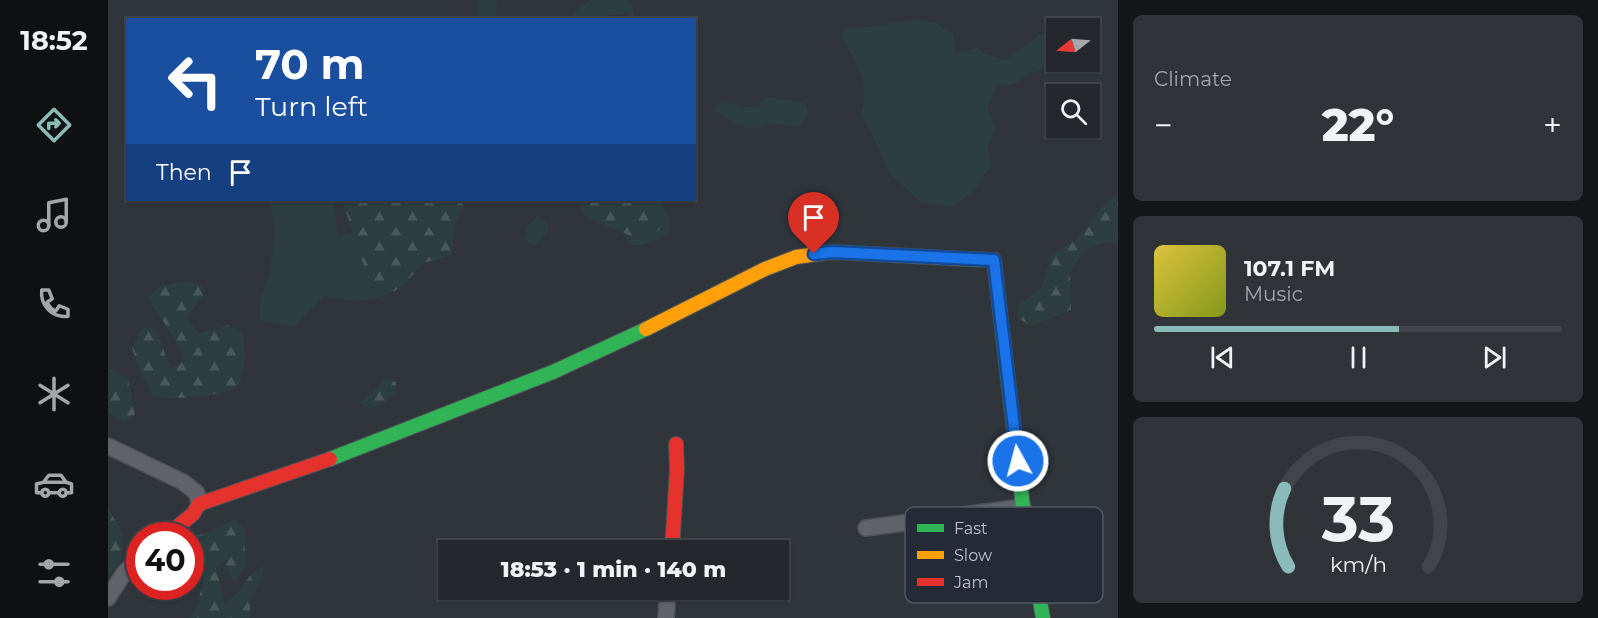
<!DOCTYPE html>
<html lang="en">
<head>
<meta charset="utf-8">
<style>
  :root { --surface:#24282d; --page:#303439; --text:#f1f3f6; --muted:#a3a6aa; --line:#414449; --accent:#8bbbb9 }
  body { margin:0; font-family:Montserrat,sans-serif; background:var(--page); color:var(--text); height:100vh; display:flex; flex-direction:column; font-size:22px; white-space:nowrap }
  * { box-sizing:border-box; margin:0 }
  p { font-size:20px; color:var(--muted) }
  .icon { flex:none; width:33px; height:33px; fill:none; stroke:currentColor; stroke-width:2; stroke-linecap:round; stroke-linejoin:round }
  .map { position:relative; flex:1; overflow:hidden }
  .details { display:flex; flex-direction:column; gap:15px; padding:15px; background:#141619; width:480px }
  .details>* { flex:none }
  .banner { position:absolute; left:18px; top:18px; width:570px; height:183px; border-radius:0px; box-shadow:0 2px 4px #0004,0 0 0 2px var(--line); background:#1a4fa0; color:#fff; overflow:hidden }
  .needle { width:39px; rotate:253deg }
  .controls { position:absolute; left:938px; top:18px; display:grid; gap:12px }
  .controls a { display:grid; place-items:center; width:54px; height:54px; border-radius:0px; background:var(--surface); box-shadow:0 2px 4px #0004,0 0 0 2px var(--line); font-size:30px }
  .speed { position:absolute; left:18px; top:522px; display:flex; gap:12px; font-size:30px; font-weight:700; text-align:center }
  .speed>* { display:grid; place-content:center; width:78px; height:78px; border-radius:50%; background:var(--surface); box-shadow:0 2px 4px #0004,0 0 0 2px var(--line); line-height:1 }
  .speed .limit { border:9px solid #d22; background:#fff; color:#111 }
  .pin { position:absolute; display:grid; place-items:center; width:51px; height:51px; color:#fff; margin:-62px -26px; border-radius:50% 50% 50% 0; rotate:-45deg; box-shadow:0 0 6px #0007 }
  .pin .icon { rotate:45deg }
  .me { position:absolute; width:66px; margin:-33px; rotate:353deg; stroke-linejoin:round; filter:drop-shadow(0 0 4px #0008) }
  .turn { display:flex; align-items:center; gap:21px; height:126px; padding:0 30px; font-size:27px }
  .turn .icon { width:78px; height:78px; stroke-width:2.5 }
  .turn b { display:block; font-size:42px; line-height:51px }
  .then { display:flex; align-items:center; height:57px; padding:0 30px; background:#0003; gap:12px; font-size:22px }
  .big { font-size:45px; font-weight:800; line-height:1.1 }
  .details .tile { flex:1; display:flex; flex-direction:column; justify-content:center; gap:9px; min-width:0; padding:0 21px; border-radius:9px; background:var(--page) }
  .details .dial { align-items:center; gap:0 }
  .dial svg { height:156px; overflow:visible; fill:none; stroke:var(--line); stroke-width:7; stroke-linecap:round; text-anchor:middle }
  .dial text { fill:var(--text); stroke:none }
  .song { display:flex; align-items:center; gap:18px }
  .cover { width:72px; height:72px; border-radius:9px; background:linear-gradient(135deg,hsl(50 70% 55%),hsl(70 70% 35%)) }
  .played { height:6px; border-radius:3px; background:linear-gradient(90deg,var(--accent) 60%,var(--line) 60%) }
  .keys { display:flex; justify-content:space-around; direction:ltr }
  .heat { display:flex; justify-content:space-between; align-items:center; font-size:33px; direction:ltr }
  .trip { position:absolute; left:330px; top:540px; width:351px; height:60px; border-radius:0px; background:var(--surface); box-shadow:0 2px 4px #0004,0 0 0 2px var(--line); font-weight:800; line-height:60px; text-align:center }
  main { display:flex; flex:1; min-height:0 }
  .tab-bar { display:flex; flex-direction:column; width:108px; justify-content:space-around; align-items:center; background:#0e1012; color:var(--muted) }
  .tab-bar .icon { width:42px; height:42px }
  .tab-bar .selected { color:var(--accent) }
  .tab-bar b { font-size:27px; color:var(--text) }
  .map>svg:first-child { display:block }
  .grass { fill:#2d3e41 }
  .forest { fill:url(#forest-firs) }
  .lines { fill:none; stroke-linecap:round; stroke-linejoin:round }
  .street-casing { stroke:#4e5258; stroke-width:18 }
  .fast-casing { stroke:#4e5258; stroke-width:16 }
  .slow-casing { stroke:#4e5258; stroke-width:16 }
  .jam-casing { stroke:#4e5258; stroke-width:16 }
  .street { stroke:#60636a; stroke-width:15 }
  .fast { stroke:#30b455; stroke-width:14 }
  .slow { stroke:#ff9f0a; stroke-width:14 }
  .jam { stroke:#e5322d; stroke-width:14 }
  .route-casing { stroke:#114b97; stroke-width:15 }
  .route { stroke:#1a73e8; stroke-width:10 }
  .key { fill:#242b37; stroke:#525863; stroke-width:1.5 }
  .key-label { font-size:16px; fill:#bcc1cb }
</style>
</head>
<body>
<main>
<nav class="tab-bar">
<b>18:52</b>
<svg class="icon selected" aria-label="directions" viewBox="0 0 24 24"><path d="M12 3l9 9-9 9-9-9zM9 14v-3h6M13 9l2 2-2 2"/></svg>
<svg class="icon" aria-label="music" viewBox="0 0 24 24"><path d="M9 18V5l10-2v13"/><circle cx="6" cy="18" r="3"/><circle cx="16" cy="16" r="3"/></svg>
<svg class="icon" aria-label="phone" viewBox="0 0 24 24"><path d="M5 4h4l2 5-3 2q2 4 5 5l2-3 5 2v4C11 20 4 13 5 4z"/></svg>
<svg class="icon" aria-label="climate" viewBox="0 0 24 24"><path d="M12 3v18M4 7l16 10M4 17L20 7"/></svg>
<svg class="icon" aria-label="car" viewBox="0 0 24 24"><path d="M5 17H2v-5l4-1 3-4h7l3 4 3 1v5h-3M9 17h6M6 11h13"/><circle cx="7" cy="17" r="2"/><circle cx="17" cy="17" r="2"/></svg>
<svg class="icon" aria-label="filters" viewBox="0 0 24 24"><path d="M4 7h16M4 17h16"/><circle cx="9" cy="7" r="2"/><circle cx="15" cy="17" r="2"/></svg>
</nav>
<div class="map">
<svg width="1010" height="618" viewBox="0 0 1010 618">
  <defs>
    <pattern id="forest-firs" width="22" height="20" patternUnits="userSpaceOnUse" patternTransform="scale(1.5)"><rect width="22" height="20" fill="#2d3e41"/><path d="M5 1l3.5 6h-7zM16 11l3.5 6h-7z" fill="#4a585b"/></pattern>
  </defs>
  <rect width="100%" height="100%" fill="#30353c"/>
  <path class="grass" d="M 369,0 L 389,0 L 388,19 L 369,19 Z
    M 483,0 L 518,0 L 523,2 L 527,19 L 519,13 L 491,17 L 487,19 L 460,20 L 468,10 Z
    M 809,20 L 826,22 L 845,34 L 848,53 L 869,48 L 878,54 L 898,60 L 931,35 L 948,33 L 948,62 L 954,62 C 944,66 930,70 922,74 C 905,83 910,84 890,86 L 879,107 L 888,127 L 880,146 L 883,168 L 874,176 L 868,189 L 845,207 L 814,203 L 781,173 L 761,127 L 752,114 C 765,86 746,60 733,36 L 741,28 C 764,28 786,22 809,20 Z
    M 658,97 L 697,103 L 700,115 L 691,127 L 664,124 L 643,129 L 625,123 L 606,110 L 612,101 L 636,107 L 650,107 Z
    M 162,200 L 225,200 L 230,235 L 246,233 L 267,299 L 243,300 L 217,296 L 186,327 L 152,320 L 152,301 L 162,272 L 167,231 Z
    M 470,200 L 516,200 L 503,204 L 493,200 L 479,211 L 498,225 C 482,221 473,217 470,200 Z
    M 518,200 L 550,200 C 559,211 565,219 560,234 C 546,241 532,251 517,241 L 517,233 L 527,238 L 541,201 Z
    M 431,217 L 438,221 L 441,230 L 434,239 L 426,246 L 416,239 L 421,224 L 427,218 Z"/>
  <path class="forest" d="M 1010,195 L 1010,242 L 997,242 L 978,248 L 962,272 L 963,310 L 923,326 L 910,318 L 910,306 L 934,287 L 943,255 C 951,250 960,246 968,240 C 982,228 993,201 1010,195 Z
    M 234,200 L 352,200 L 355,205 L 347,226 L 343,255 L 316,263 L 291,289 L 267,299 Z
    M 493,200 L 503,204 L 516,200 L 541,201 L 556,219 L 551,230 L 527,238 L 498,225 L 479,211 L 483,201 Z
    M 79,281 L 94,286 L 95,297 L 78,317 L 91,334 L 119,325 L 134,331 L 137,357 L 132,385 C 106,398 75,399 46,397 L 33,374 L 24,348 L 34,329 L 45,327 L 53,342 L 62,368 L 73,364 L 75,352 L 40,298 L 51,287 Z
    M 0,368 L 20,380 L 27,414 L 17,422 L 0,413 Z
    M 278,379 L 288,382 L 288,394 L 276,403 L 263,409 L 252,403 Z
    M 0,508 L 15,534 L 14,559 L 0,576 Z
    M 127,519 L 137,531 L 137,566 L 126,583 L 115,560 L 108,567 L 116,604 L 128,595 L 143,574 L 156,566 L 153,579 L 142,600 L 142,618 L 81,618 L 90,605 L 95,578 L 83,557 L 83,536 L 96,534 Z"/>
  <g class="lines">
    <defs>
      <path id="street" d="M 0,446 L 75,482 L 89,493 L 91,504
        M 758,528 L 915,507
        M 0,598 L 16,573 L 32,557
        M 558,618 L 560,590"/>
      <path id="fast" d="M 859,259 L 886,260 L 915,507 L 935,618
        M 222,459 L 445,372 L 538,329"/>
      <path id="slow" d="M 538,329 L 657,269 L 688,257 L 724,252 L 859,259"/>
      <path id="jam" d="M 58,536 L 85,514 L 91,504 L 222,459
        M 564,550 L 569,469 L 568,444"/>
    </defs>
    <use href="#street" class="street-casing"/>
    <use href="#fast" class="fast-casing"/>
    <use href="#slow" class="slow-casing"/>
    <use href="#jam" class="jam-casing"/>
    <use href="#street" class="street"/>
    <use href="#fast" class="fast"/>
    <use href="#slow" class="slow"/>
    <use href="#jam" class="jam"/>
  </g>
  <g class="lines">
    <defs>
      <path id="route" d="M 706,254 L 724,252 L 886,260 L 910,461"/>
    </defs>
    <use href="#route" class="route-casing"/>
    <use href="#route" class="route"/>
  </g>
  <rect x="797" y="507" width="198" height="96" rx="9" class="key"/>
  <rect x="809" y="524" width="27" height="8" fill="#30b455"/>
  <rect x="809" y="551" width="27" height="8" fill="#ff9f0a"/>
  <rect x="809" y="578" width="27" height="8" fill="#e5322d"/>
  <g class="key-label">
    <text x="846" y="534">Fast</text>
    <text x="846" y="561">Slow</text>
    <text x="846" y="588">Jam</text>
  </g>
</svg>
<div class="controls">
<a><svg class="needle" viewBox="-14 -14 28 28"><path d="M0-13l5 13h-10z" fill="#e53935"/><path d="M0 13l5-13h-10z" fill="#a3a6aa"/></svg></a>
<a><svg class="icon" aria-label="search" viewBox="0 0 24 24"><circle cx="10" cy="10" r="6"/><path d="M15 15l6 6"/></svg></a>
</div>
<div class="speed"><div class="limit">40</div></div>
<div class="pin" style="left:706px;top:254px;background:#d93025"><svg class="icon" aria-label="arrive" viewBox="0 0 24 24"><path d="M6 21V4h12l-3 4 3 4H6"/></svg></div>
<svg class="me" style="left:910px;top:461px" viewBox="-20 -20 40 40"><circle r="17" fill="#1a73e8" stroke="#fff" stroke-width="3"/><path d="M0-11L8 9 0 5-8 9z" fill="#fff"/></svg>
<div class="trip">18:53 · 1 min · 140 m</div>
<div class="banner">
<div class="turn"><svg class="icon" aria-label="left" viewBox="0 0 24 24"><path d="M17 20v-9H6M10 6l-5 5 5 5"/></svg><div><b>70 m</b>Turn left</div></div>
<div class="then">Then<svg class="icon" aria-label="arrive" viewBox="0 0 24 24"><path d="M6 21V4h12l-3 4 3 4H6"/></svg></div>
</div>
</div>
<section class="details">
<div class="tile"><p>Climate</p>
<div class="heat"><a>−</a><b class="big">22°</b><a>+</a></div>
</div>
<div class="tile">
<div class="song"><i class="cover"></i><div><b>107.1 FM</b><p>Music</p></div></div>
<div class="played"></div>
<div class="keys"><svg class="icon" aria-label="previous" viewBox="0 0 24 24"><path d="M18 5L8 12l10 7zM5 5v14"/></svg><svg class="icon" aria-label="pause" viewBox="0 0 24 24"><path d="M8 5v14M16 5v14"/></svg><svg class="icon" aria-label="next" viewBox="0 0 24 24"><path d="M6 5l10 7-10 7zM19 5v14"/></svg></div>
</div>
<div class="tile dial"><svg viewBox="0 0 100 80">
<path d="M14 69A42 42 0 1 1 86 69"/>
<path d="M14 69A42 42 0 0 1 12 29" stroke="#8bbbb9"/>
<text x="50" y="56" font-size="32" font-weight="700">33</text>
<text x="50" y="72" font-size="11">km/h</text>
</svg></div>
</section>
</main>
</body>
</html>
